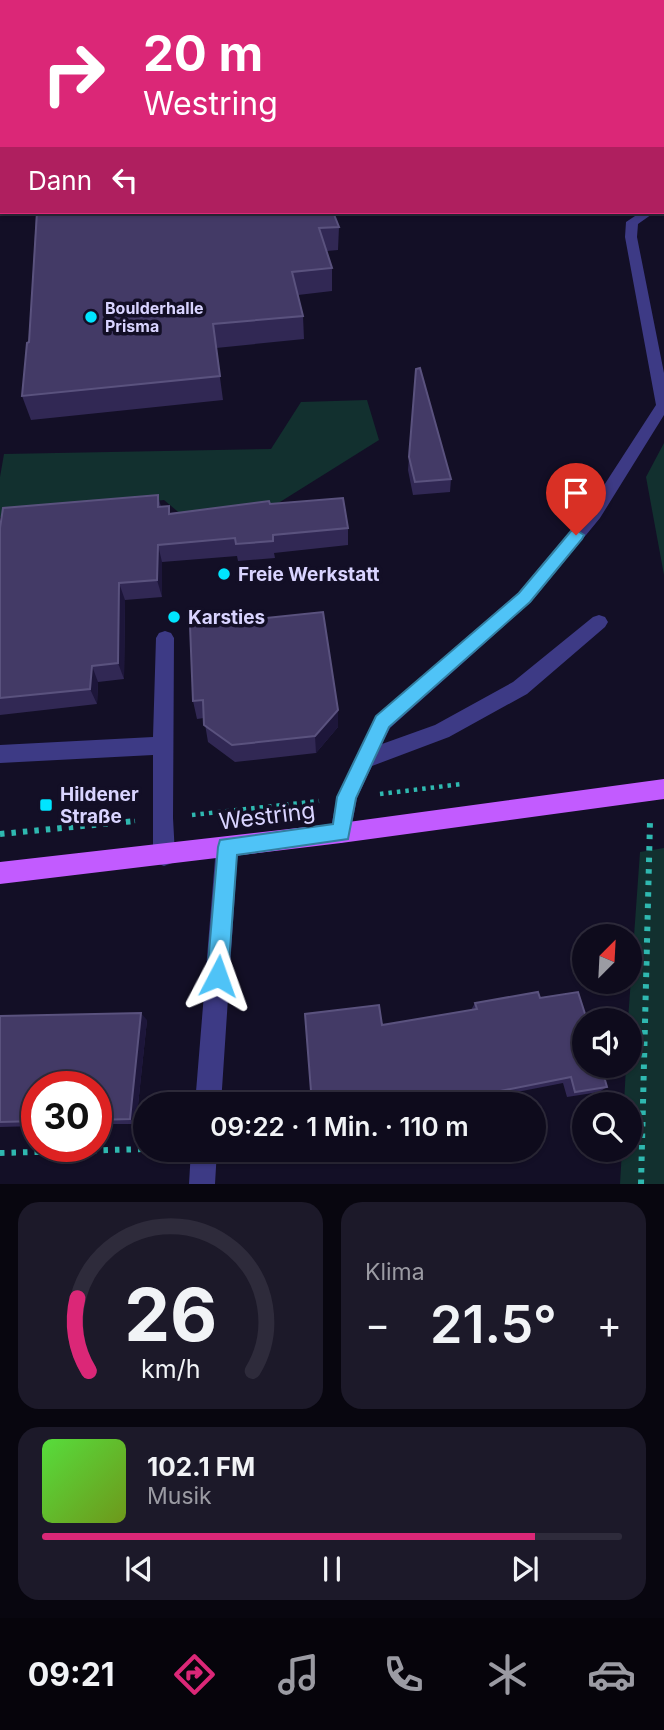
<!DOCTYPE html>
<html lang="de">
<head>
<meta charset="utf-8">
<style>
  :root { --surface:#0e0b1c; --page:#1c1929; --text:#f1f3f6; --muted:#9b9ba3; --line:#2e2b3b; --accent:#db2777 }
  body { margin:0; font-family:Inter,sans-serif; background:var(--page); color:var(--text); height:100vh; display:flex; flex-direction:column; font-size:26px; white-space:nowrap }
  * { box-sizing:border-box; margin:0 }
  p { font-size:23px; color:var(--muted) }
  .icon { flex:none; width:38px; height:38px; fill:none; stroke:currentColor; stroke-width:2; stroke-linecap:round; stroke-linejoin:round }
  .map { position:relative; height:1184px; overflow:hidden }
  .side { display:flex; flex-direction:column; gap:18px; padding:18px; background:#08060f; flex:1 }
  .side>* { flex:none }
  .hud { position:absolute; left:0px; top:0px; width:665px; height:214px; box-shadow:0 2px 5px #0004,0 0 0 2px var(--line); background:#db2777; color:#fff; overflow:hidden }
  .needle { width:46px; rotate:24deg }
  .tools { position:absolute; left:572px; top:924px; display:grid; gap:14px }
  .tools a { display:grid; place-items:center; width:70px; height:70px; border-radius:50%; background:var(--surface); box-shadow:0 2px 5px #0004,0 0 0 2px var(--line); font-size:35px }
  .speed { position:absolute; left:21px; top:1071px; display:flex; gap:14px; font-size:35px; font-weight:700; text-align:center }
  .speed>* { display:grid; place-content:center; width:91px; height:91px; border-radius:50%; background:var(--surface); box-shadow:0 2px 5px #0004,0 0 0 2px var(--line); line-height:1 }
  .speed .limit { border:10px solid #d22; background:#fff; color:#111 }
  .pin { position:absolute; display:grid; place-items:center; width:60px; height:60px; color:#fff; margin:-72px -30px; border-radius:50% 50% 50% 0; rotate:-45deg; box-shadow:0 0 7px #0007 }
  .pin .icon { rotate:45deg }
  .me { position:absolute; width:77px; margin:-38px; rotate:4deg; stroke-linejoin:round; filter:drop-shadow(0 0 5px #0008) }
  .turn { display:flex; align-items:center; gap:24px; height:147px; padding:0 28px; font-size:32px }
  .turn .icon { width:91px; height:91px; stroke-width:2.5 }
  .turn b { display:block; font-size:49px; line-height:60px }
  .then { display:flex; align-items:center; height:66px; padding:0 28px; background:#0003; gap:14px; font-size:26px }
  .big { font-size:52px; font-weight:600; line-height:1.1 }
  .side .card { flex:1; display:flex; flex-direction:column; justify-content:center; gap:10px; min-width:0; padding:0 24px; border-radius:21px; background:var(--page) }
  .side .dial { align-items:center; gap:0 }
  .dial svg { height:182px; overflow:visible; fill:none; stroke:var(--line); stroke-width:7; stroke-linecap:round; text-anchor:middle }
  .dial text { fill:var(--text); stroke:none }
  .song { display:flex; align-items:center; gap:21px }
  .cover { width:84px; height:84px; border-radius:10px; background:linear-gradient(135deg,hsl(110 70% 55%),hsl(80 70% 35%)) }
  .played { height:7px; border-radius:4px; background:linear-gradient(90deg,var(--accent) 85%,var(--line) 85%) }
  .keys { display:flex; justify-content:space-around; direction:ltr }
  .heat { display:flex; justify-content:space-between; align-items:center; font-size:38px; direction:ltr }
  .side .tiles { flex:1; display:grid; gap:18px; grid-template-columns:1fr 1fr }
  .card:last-child { grid-column:span 2 }
  .trip { position:absolute; left:133px; top:1092px; width:413px; height:70px; border-radius:35px; background:var(--surface); box-shadow:0 2px 5px #0004,0 0 0 2px var(--line); font-weight:600; line-height:70px; text-align:center }
  .menu { display:flex; height:112px; justify-content:space-around; align-items:center; background:#06040b; color:var(--muted) }
  .menu .icon { width:49px; height:49px }
  .menu .selected { color:var(--accent) }
  .menu b { font-size:32px; color:var(--text) }
  .map>svg:first-child { display:block }
  .green { fill:#12302f }
  .lines { fill:none; stroke-linecap:round; stroke-linejoin:round }
  .path-far1 { stroke:#2fb8b0; stroke-width:4.5; stroke-dasharray:3.5 5; stroke-linecap:butt }
  .path { stroke:#2fb8b0; stroke-width:6; stroke-dasharray:4.5 7; stroke-linecap:butt }
  .minor { fill:#3d3a85; fill-rule:evenodd }
  .major { fill:#c25bff; fill-rule:evenodd }
  .wall { fill:#312854 }
  .shaded-wall { fill:#1d163a }
  .building { fill:#433a66; stroke:#5a527e; stroke-width:2 }
  .route { fill:#4fc3f7; stroke:#337fa1; stroke-width:2 }
  .poi-dot { fill:#00e5ff; stroke:#130f26; stroke-width:2.5 }
  .labels { text-anchor:middle; stroke-width:7; stroke-linejoin:round; paint-order:stroke }
  .far-poi-label { font-size:16px; font-weight:bold; fill:#d9d4ff; stroke:#130f26; text-anchor:start }
  .poi-label { font-size:19px; font-weight:bold; fill:#d9d4ff; stroke:#130f26; text-anchor:start }
  .near-street-label { font-size:23px; fill:#d9d4ff; stroke:#130f26 }
</style>
</head>
<body>
<div class="map">
<svg width="664" height="1184" viewBox="0 0 664 1184">
  <rect width="100%" height="100%" fill="#130f26"/>
  <path class="green" d="M 367,400 L 379,440 L 272,507 L 183,516 L 164,500 L 0,517 L 0,477 L 4,454 L 271,449 L 301,402 Z
    M 664,443 L 664,575 L 646,477 Z
    M 664,848 L 664,1184 L 620,1184 L 622,1150 L 630,1150 L 630,1104 L 624,1104 L 626,1066 L 630,1066 L 628,1020 L 640,852 Z"/>
  <g class="lines">
    <path class="path-far1" d="M 380,794 L 462,784
      M 192,815 L 319,801
      M 126,822 L 135,821"/>
    <path class="path" d="M 0,834 L 135,821
      M 0,1153 L 145,1149
      M 641,1184 L 650,821"/>
    <path class="minor" d="M 663,92 L 664,92 L 664,98 L 663,98 Z
      M 0,101 L 2,101 L 2,107 L 0,107 Z
      M 663,116 L 664,116 L 664,123 L 663,123 Z
      M 663,200 L 664,200 L 664,206 L 663,206 Z
      M 641,212 L 655,212 L 638,224 L 637,237 L 664,373 L 664,415 L 600,518 L 531,602 L 390,728 L 382,744 L 435,725 L 513,682 L 593,617 L 599,615 L 605,617 L 608,622 L 605,627 L 527,694 L 449,737 L 372,766 L 357,798 L 349,840 L 341,843 L 333,840 L 330,833 L 337,797 L 376,716 L 519,592 L 588,510 L 656,405 L 625,237 L 626,222 Z
      M 165,631 L 171,633 L 174,638 L 173,818 L 175,855 L 172,863 L 164,866 L 156,863 L 153,855 L 153,755 L 0,763 L 0,745 L 153,737 L 156,638 L 159,633 Z
      M 227,837 L 235,840 L 238,847 L 221,1104 L 195,1104 L 216,847 L 219,840 Z
      M 191,1150 L 217,1150 L 215,1184 L 189,1184 Z"/>
    <path class="major" d="M 0,28 L 2,28 L 0,34 Z
      M 664,779 L 664,799 L 341,843 L 0,884 L 0,862 L 341,823 Z"/>
  </g>
  <path class="wall" d="M 159,0 L 664,0 L 663,2 L 160,2 Z
    M 663,122 L 664,123 L 664,188 L 663,187 Z
    M 36,215 L 339,227 L 338,250 L 327,251 L 332,268 L 332,291 L 298,295 L 303,316 L 304,339 L 216,348 L 223,400 L 31,420 L 22,396 L 29,342 Z
    M 416,369 L 451,479 L 450,492 L 413,495 L 408,470 Z
    M 158,495 L 161,507 L 169,506 L 170,513 L 270,504 L 348,528 L 348,545 L 274,553 L 275,558 L 238,561 L 237,556 L 162,562 L 162,597 L 125,600 L 124,679 L 98,682 L 97,704 L 0,715 L 0,528 Z
    M 190,626 L 338,710 L 338,727 L 316,753 L 235,762 L 208,742 L 204,718 L 197,719 L 193,701 Z
    M 540,998 L 607,1087 L 599,1092 L 567,1097 L 563,1083 L 501,1095 L 496,1100 L 474,1104 L 312,1104 L 382,1025 L 471,1010 L 475,1003 Z
    M 0,1016 L 147,1020 L 136,1124 L 96,1124 L 96,1087 L 37,1087 L 37,1126 L 0,1127 Z"/>
  <path class="shaded-wall" d="M 2,9 L 2,22 L 0,22 L 0,10 Z
    M 158,545 L 162,562 L 162,597 L 157,580 Z
    M 119,583 L 125,600 L 124,679 L 118,663 Z
    M 92,666 L 98,682 L 97,704 L 90,689 Z
    M 338,710 L 338,727 L 316,753 L 315,736 Z
    M 141,1013 L 147,1020 L 136,1124 L 130,1119 Z"/>
  <path class="building" d="M 0,0 L 77,0 L 65,2 L 2,2 L 2,9 L 0,10 Z
    M 168,0 L 664,0 L 664,62 L 663,2 L 170,2 Z
    M 663,143 L 664,143 L 664,164 L 663,164 Z
    M 37,212 L 333,212 L 339,227 L 319,228 L 332,268 L 292,272 L 303,316 L 213,324 L 220,376 L 22,396 L 27,343 L 29,342 Z
    M 420,368 L 451,479 L 415,482 L 409,457 L 416,369 Z
    M 158,495 L 158,507 L 169,506 L 169,514 L 269,501 L 270,504 L 343,498 L 348,528 L 273,535 L 273,541 L 236,544 L 235,538 L 158,545 L 157,580 L 119,583 L 118,663 L 92,666 L 90,689 L 0,698 L 0,528 L 3,508 Z
    M 323,612 L 338,710 L 315,736 L 232,745 L 204,725 L 203,700 L 193,701 L 190,626 Z
    M 538,992 L 540,998 L 578,992 L 587,1020 L 584,1020 L 584,1066 L 601,1066 L 607,1087 L 575,1092 L 571,1077 L 500,1091 L 501,1095 L 451,1104 L 448,1104 L 447,1098 L 401,1104 L 312,1104 L 305,1014 L 379,1005 L 382,1025 L 477,1009 L 475,1003 Z
    M 141,1013 L 130,1119 L 96,1120 L 96,1087 L 37,1087 L 37,1121 L 0,1122 L 0,1016 Z"/>
  <path class="route" d="M 576,530 L 584,535 L 582,539 L 530,602 L 389,727 L 356,798 L 348,839 L 237,855 L 228,976 L 225,983 L 218,986 L 210,983 L 207,976 L 218,847 L 220,840 L 333,824 L 337,797 L 376,716 L 519,593 L 571,531 Z"/>
  <g class="poi-dot">
    <circle cx="91" cy="317" r="7"/>
    <circle cx="224" cy="574" r="7"/>
    <circle cx="174" cy="617" r="7"/>
    <rect x="39" y="798" width="14" height="14" rx="3.5"/>
  </g>
  <g class="labels">
    <g class="far-poi-label">
      <text x="105" y="314">Boulderhalle<tspan x="105" dy="18">Prisma</tspan></text>
    </g>
    <g class="poi-label">
      <text x="238" y="581">Freie Werkstatt</text>
      <text x="188" y="624">Karsties</text>
      <text x="60" y="801">Hildener<tspan x="60" dy="22">Straße</tspan></text>
    </g>
    <g class="near-street-label">
      <text transform="translate(267 816) rotate(-7)" y="8">Westring</text>
    </g>
  </g>
</svg>
<div class="tools">
<a><svg class="needle" viewBox="-14 -14 28 28"><path d="M0-13l5 13h-10z" fill="#e53935"/><path d="M0 13l5-13h-10z" fill="#9b9ba3"/></svg></a>
<a><svg class="icon" aria-label="sound" viewBox="0 0 24 24"><path d="M4 9h4l5-4v14l-5-4H4zM17 9q2 3 0 6"/></svg></a>
<a><svg class="icon" aria-label="search" viewBox="0 0 24 24"><circle cx="10" cy="10" r="6"/><path d="M15 15l6 6"/></svg></a>
</div>
<div class="speed"><div class="limit">30</div></div>
<div class="pin" style="left:576px;top:535px;background:#d93025"><svg class="icon" aria-label="arrive" viewBox="0 0 24 24"><path d="M6 21V4h12l-3 4 3 4H6"/></svg></div>
<svg class="me" style="left:218px;top:976px" viewBox="-20 -20 40 40"><path d="M0-17L14 15 0 8-14 15z" fill="#4fc3f7" stroke="#fff" stroke-width="4"/></svg>
<div class="trip">09:22 · 1 Min. · 110 m</div>
<div class="hud">
<div class="turn"><svg class="icon" aria-label="right" viewBox="0 0 24 24"><path d="M7 20v-9h11M14 6l5 5-5 5"/></svg><div><b>20 m</b>Westring</div></div>
<div class="then">Dann<svg class="icon" aria-label="left" viewBox="0 0 24 24"><path d="M17 20v-9H6M10 6l-5 5 5 5"/></svg></div>
</div>
</div>
<section class="side">
<div class="tiles">
<div class="card dial"><svg viewBox="0 0 100 80">
<path d="M14 69A42 42 0 1 1 86 69"/>
<path d="M14 69A42 42 0 0 1 9 37" stroke="#db2777"/>
<text x="50" y="56" font-size="32" font-weight="700">26</text>
<text x="50" y="72" font-size="11">km/h</text>
</svg></div>
<div class="card"><p>Klima</p>
<div class="heat"><a>−</a><b class="big">21.5°</b><a>+</a></div>
</div>
<div class="card">
<div class="song"><i class="cover"></i><div><b>102.1 FM</b><p>Musik</p></div></div>
<div class="played"></div>
<div class="keys"><svg class="icon" aria-label="previous" viewBox="0 0 24 24"><path d="M18 5L8 12l10 7zM5 5v14"/></svg><svg class="icon" aria-label="pause" viewBox="0 0 24 24"><path d="M8 5v14M16 5v14"/></svg><svg class="icon" aria-label="next" viewBox="0 0 24 24"><path d="M6 5l10 7-10 7zM19 5v14"/></svg></div>
</div>
</div>
</section>
<nav class="menu">
<b>09:21</b>
<svg class="icon selected" aria-label="directions" viewBox="0 0 24 24"><path d="M12 3l9 9-9 9-9-9zM9 14v-3h6M13 9l2 2-2 2"/></svg>
<svg class="icon" aria-label="music" viewBox="0 0 24 24"><path d="M9 18V5l10-2v13"/><circle cx="6" cy="18" r="3"/><circle cx="16" cy="16" r="3"/></svg>
<svg class="icon" aria-label="phone" viewBox="0 0 24 24"><path d="M5 4h4l2 5-3 2q2 4 5 5l2-3 5 2v4C11 20 4 13 5 4z"/></svg>
<svg class="icon" aria-label="climate" viewBox="0 0 24 24"><path d="M12 3v18M4 7l16 10M4 17L20 7"/></svg>
<svg class="icon" aria-label="car" viewBox="0 0 24 24"><path d="M5 17H2v-5l4-1 3-4h7l3 4 3 1v5h-3M9 17h6M6 11h13"/><circle cx="7" cy="17" r="2"/><circle cx="17" cy="17" r="2"/></svg>
</nav>
</body>
</html>
